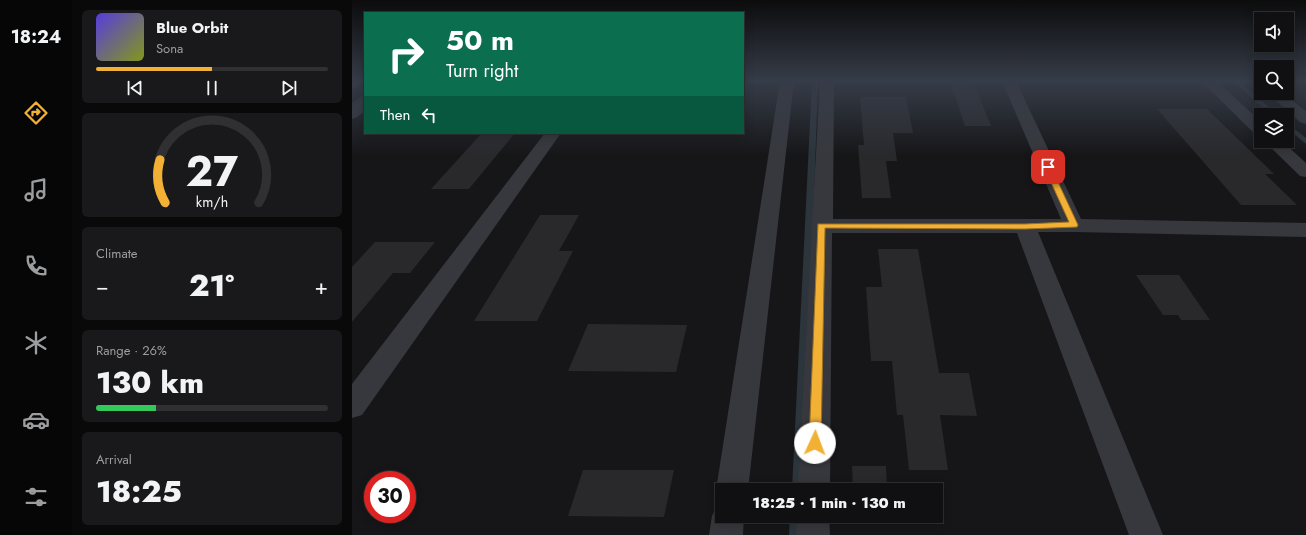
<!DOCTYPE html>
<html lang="en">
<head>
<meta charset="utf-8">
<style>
  :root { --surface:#101012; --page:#19191b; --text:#f1f3f6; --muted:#9c9d9f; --line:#303032; --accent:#f2b134 }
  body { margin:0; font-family:Jost,sans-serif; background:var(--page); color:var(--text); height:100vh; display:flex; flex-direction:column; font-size:15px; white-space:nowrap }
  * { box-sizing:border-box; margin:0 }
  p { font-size:13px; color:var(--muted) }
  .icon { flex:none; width:22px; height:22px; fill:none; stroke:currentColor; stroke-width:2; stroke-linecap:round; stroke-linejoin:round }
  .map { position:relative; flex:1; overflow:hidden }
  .side { display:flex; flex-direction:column; gap:10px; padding:10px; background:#09090a; width:280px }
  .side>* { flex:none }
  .guide { position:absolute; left:12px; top:12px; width:380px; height:122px; border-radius:0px; box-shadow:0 2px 10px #0003,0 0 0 1px var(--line); background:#0b6e4f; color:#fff; overflow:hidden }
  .fabs { position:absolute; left:902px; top:12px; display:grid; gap:8px }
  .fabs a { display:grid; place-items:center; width:40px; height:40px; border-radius:0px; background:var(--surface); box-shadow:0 2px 10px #0003,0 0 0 1px var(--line); font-size:20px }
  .speed { position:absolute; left:12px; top:471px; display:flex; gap:8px; font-size:20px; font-weight:700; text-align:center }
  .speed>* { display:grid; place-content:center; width:52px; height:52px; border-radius:50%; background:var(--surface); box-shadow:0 2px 10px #0003,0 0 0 1px var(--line); line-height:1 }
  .speed .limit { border:6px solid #d22; background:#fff; color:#111 }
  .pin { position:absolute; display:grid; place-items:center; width:34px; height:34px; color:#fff; margin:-17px; border-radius:8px; box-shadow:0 2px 6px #0006 }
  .me { position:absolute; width:44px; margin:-22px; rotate:2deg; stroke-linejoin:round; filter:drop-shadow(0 0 3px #0008) }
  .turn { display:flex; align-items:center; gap:14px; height:84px; padding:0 16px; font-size:18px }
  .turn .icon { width:52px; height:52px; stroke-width:2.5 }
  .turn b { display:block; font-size:28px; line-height:34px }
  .then { display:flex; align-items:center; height:38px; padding:0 16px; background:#0003; gap:8px; font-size:15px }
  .big { font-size:30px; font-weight:800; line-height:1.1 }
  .side .card { flex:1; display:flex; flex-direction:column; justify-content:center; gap:6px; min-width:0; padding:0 14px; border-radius:6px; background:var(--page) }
  .side .dial { align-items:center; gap:0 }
  .dial svg { height:104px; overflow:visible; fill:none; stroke:var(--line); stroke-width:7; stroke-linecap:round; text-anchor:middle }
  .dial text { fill:var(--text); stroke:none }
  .song { display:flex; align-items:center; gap:12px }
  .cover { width:48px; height:48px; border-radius:6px; background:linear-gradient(135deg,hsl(250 70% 55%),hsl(70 70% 35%)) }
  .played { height:4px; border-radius:2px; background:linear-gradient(90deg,var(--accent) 50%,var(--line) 50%) }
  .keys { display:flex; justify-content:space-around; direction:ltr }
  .heat { display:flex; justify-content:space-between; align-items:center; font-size:22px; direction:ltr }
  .charge { height:6px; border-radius:3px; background:linear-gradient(90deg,#34c759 26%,var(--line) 0) }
  .trip { position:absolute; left:363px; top:483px; width:228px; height:40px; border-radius:0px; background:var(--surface); box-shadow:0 2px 10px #0003,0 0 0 1px var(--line); font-weight:800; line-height:40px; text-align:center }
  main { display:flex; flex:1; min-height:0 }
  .tab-bar { display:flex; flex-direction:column; width:72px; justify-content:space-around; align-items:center; background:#060607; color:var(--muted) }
  .tab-bar .icon { width:28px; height:28px }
  .tab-bar .current { color:var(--accent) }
  .tab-bar b { font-size:18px; color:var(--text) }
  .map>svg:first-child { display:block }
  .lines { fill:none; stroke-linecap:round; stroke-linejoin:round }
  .stream { fill:#2c353c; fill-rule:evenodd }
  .building { fill:#29292c }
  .minor { fill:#37383d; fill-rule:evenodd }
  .tertiary { fill:#37383d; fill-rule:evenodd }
  .route { fill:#f2b134; stroke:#9d7322 }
</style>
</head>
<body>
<main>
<nav class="tab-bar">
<b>18:24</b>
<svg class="icon current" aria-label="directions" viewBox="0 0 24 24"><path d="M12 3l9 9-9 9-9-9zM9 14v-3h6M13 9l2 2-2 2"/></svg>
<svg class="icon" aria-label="music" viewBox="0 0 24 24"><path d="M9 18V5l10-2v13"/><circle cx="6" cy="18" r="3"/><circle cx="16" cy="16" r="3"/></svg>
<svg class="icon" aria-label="phone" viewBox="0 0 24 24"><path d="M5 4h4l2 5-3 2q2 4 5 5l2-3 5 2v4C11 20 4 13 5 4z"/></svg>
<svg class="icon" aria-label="climate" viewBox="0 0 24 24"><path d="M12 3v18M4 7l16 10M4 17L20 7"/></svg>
<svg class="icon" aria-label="car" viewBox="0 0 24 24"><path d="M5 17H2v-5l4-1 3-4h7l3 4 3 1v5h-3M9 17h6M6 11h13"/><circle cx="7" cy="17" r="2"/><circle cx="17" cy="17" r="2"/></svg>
<svg class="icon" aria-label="filters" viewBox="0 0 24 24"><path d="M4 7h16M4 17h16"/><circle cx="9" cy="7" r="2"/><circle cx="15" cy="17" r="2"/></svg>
</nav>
<section class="side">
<div class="card">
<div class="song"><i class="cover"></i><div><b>Blue Orbit</b><p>Sona</p></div></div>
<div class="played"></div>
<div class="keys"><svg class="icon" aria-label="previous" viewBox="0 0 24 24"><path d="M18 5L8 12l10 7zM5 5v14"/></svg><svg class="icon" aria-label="pause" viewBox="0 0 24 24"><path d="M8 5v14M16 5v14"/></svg><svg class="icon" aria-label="next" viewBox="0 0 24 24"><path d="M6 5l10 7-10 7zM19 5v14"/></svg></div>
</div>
<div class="card dial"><svg viewBox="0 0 100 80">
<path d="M14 69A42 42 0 1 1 86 69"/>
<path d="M14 69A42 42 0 0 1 10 36" stroke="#f2b134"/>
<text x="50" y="56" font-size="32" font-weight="700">27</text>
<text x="50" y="72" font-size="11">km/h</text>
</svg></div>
<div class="card"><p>Climate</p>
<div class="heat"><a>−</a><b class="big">21°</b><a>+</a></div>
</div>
<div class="card"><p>Range · 26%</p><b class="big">130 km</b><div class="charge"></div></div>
<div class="card"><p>Arrival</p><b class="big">18:25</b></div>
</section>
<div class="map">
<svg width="954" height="535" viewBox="0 0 954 535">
  <rect width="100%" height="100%" fill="#161618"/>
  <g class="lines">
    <path class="stream" d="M 460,81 L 466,81 L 452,490 L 440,490 Z
      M 881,81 L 888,81 L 926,115 L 919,115 Z
      M 13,94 L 13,99 L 0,108 L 0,103 Z
      M 935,123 L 954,138 L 954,144 L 935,128 Z
      M 438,516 L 452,516 L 451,535 L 437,535 Z"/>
  </g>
  <path class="building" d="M 598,81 L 621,81 L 639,126 L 613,126 Z
    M 508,97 L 554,97 L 561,133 L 541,133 L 545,161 L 534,161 L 539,198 L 510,198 L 506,145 L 512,145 Z
    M 805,109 L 855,109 L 922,174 L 913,174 L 945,205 L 889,205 Z
    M 130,133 L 163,133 L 117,189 L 79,189 Z
    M 188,215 L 227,215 L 207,251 L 221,251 L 185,321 L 122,321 Z
    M 23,242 L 83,242 L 58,273 L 41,273 L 0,322 L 0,267 Z
    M 526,249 L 566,249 L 587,373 L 617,373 L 625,416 L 588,415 L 596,470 L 557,470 L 551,415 L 545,415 L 540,361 L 519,361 L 514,287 L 530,287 Z
    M 784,275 L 827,275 L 858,320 L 829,320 L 826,315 L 811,315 Z
    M 236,324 L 335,325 L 324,372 L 216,371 Z
    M 500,466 L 534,466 L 535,490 L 501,490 Z
    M 231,470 L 322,470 L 312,517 L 216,516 Z"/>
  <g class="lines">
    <path class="minor" d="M 0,81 L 11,81 L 5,87 L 0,88 Z
      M 428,81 L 442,81 L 396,490 L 370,490 L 370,502 L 364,490 Z
      M 468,81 L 482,81 L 481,219 L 709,219 L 650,81 L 664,81 L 729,219 L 954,223 L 954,237 L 722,232 L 686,232 L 811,535 L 777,535 L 665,233 L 480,233 L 478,490 L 446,490 L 460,228 L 459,226 L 460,224 Z
      M 849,81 L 865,81 L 909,122 L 909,136 L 903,134 Z
      M 13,99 L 13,111 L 5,117 L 0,119 L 0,107 L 8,101 Z
      M 193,133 L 209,133 L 10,415 L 0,418 L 0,384 Z
      M 912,141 L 930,141 L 954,163 L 954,177 L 948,176 Z
      M 370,502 L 370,516 L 392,516 L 391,535 L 357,535 L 360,516 L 365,505 Z
      M 445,516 L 477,516 L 478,535 L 444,535 Z"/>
    <path class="tertiary" d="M 901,81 L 909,81 L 909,86 L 904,85 Z
      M 915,93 L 931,93 L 954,111 L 954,124 L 948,122 Z"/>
  </g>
  <linearGradient id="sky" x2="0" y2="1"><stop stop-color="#0c0c0d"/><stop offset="0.52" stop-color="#363c48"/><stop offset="1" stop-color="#363c48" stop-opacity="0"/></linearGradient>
  <rect width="954" height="156" fill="url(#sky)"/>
  <path class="route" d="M 696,165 L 699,167 L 726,225 L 725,227 L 673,229 L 473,228 L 469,443 L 468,447 L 463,449 L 459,447 L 457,443 L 466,224 L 673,224 L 717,222 L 692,167 Z"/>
</svg>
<div class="fabs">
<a><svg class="icon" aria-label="sound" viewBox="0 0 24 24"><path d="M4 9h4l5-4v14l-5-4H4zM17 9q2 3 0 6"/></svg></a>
<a><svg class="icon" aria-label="search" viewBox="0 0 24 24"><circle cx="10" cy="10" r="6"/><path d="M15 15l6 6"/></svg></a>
<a><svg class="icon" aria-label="layers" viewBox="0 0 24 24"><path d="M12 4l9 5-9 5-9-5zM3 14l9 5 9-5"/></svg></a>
</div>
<div class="speed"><div class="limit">30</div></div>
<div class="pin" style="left:696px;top:167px;background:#d93025"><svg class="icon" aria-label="arrive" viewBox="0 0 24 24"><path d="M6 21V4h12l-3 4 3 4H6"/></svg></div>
<svg class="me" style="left:463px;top:443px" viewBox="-20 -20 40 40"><circle r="19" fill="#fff"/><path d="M0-13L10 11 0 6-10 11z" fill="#f2b134"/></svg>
<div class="trip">18:25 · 1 min · 130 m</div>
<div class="guide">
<div class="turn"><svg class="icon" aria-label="right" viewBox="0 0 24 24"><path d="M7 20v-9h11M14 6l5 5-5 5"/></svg><div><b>50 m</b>Turn right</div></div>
<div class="then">Then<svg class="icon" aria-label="left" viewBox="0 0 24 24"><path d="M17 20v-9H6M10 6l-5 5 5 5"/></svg></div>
</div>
</div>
</main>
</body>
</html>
